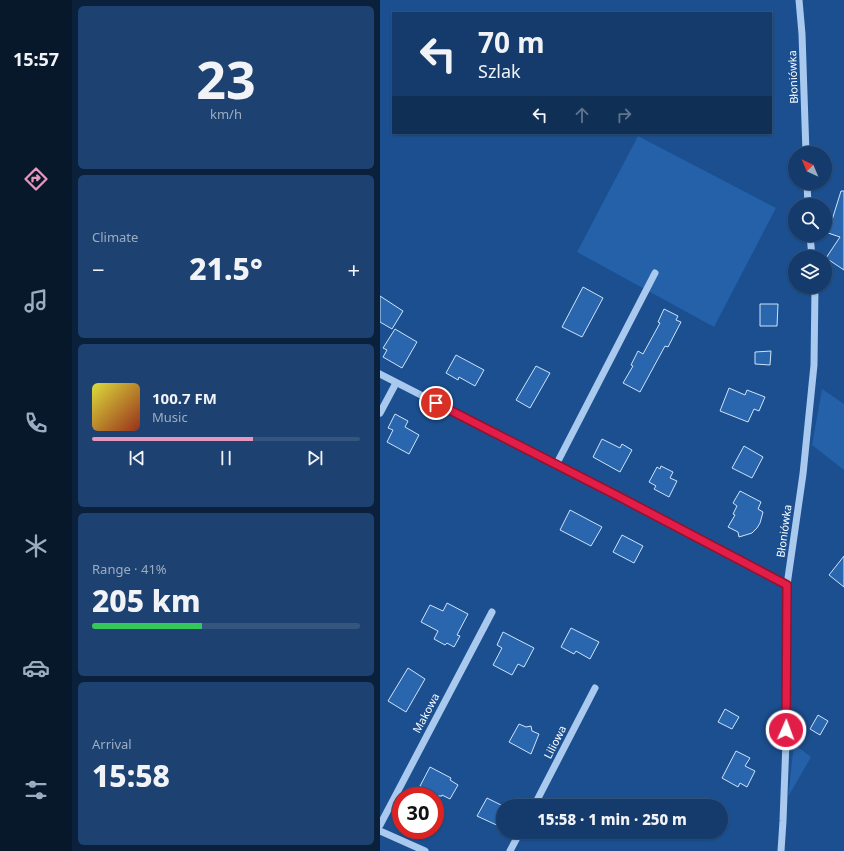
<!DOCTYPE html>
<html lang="en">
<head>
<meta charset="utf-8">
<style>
  :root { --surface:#143b6b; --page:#1d4271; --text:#f1f3f6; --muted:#9dadc1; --line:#33557e; --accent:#e797bd }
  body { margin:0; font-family:"Noto Sans",sans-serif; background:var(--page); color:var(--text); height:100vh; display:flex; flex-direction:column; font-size:15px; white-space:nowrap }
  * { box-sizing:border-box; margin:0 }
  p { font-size:13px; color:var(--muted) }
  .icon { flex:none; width:22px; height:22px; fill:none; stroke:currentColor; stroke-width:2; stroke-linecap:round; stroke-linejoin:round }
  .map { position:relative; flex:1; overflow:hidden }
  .panel { display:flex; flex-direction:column; gap:6px; padding:6px; background:#0b203b; width:308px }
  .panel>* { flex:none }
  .hud { position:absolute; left:12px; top:12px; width:380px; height:122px; border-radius:0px; box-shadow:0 1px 3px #0004,0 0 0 1px var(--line); background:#143b6b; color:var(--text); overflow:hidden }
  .needle { width:26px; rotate:316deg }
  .tools { position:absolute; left:408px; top:146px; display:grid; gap:8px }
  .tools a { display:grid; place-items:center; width:44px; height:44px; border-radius:50%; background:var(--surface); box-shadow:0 1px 3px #0004,0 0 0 1px var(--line); font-size:20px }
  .speed { position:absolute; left:12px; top:787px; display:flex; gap:8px; font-size:20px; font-weight:700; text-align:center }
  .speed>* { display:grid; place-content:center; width:52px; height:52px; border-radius:50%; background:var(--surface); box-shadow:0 1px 3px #0004,0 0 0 1px var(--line); line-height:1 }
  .speed .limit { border:6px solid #d22; background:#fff; color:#111 }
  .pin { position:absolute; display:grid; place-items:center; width:34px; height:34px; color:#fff; margin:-17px; border:2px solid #fff; border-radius:50%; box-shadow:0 1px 4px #0007 }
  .me { position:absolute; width:44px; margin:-22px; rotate:2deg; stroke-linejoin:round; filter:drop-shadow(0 0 3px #0008) }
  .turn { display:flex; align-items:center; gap:14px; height:84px; padding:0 20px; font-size:18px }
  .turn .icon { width:52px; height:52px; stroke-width:2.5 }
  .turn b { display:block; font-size:28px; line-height:34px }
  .lanes { display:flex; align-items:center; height:38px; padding:0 20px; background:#0003; justify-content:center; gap:20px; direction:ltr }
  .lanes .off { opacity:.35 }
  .big { font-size:30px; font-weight:800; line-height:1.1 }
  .panel .tile { flex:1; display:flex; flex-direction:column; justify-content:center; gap:6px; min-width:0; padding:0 14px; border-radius:6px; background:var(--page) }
  .panel .dial { align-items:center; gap:0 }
  .dial b { font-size:52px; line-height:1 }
  .song { display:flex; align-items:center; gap:12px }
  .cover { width:48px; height:48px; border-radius:6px; background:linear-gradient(135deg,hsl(60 70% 55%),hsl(10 70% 35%)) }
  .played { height:4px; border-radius:2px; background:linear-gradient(90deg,var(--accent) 60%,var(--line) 60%) }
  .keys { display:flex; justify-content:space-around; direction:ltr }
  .heat { display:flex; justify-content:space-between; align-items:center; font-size:22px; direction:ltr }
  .charge { height:6px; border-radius:3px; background:linear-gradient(90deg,#34c759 41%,var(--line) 0) }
  .trip { position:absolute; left:116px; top:799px; width:232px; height:40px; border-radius:20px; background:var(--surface); box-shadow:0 1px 3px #0004,0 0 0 1px var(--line); font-weight:800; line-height:40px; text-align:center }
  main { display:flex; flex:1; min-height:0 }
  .tab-bar { display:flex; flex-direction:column; width:72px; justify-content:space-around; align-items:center; background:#08182b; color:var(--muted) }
  .tab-bar .icon { width:28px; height:28px }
  .tab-bar .active { color:var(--accent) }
  .tab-bar b { font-size:18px; color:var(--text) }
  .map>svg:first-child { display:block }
  .green { fill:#2461a8 }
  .building { fill:#2a66ad; stroke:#cfe3fa }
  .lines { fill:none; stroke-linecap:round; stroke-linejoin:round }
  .minor { stroke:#a9c9ee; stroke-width:7 }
  .route-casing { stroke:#92132f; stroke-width:10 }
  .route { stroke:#e11d48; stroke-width:7 }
  .labels { text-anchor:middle; stroke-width:4; stroke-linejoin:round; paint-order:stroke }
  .street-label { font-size:11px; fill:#fff; stroke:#1b4f8f }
</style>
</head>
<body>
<main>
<nav class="tab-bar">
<b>15:57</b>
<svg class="icon active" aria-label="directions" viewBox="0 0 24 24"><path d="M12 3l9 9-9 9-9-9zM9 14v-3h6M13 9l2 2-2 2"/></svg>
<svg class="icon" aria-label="music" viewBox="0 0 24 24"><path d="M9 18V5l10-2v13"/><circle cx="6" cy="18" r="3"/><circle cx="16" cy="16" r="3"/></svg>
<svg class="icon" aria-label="phone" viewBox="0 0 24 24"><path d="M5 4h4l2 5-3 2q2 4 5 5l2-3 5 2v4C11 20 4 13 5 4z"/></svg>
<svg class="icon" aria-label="climate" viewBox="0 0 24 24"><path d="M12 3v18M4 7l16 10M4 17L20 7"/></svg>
<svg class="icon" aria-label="car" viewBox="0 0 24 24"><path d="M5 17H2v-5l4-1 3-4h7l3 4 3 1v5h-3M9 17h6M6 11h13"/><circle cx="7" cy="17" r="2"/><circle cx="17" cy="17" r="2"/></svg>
<svg class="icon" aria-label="filters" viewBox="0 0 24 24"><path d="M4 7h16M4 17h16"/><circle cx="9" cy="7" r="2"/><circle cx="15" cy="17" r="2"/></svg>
</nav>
<section class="panel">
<div class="tile dial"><b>23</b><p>km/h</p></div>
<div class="tile"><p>Climate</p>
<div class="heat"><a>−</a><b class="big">21.5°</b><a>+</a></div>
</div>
<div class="tile">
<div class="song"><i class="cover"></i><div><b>100.7 FM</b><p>Music</p></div></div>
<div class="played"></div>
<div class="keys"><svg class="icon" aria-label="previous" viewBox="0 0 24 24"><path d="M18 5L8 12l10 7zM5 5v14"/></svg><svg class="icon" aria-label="pause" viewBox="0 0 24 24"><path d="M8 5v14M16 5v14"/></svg><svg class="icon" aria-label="next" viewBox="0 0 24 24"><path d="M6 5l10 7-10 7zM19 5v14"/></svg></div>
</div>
<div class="tile"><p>Range · 41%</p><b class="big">205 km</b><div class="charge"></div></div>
<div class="tile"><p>Arrival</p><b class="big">15:58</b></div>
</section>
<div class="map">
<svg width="464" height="851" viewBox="0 0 464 851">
  <rect width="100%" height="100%" fill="#1b4f8f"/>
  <path class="green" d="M 258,136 L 396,208 L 334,327 L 197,252 Z
    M 442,389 L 464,404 L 464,470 L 432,445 Z
    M 414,744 L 431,757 L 408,797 Z"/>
  <path class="building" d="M 461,191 L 464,191 L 464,270 L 446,258 L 460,237 L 448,233 Z
    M 203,287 L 223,298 L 202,337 L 182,327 Z
    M 0,296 L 23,311 L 12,329 L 0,322 Z
    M 380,304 L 398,304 L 397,326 L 380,326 Z
    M 284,309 L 298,316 L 296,320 L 301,322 L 288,347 L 285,346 L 260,392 L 243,383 L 253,366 L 251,365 L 258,351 L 263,354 L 280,323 L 278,322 Z
    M 15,329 L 37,342 L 22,368 L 3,357 L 7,350 L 3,348 Z
    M 391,351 L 390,365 L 375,364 L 375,352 Z
    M 76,355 L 104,370 L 95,386 L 79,377 L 78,380 L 66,373 Z
    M 156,366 L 170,373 L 150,408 L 136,400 Z
    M 349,388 L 365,395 L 367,390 L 385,397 L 379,411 L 374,409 L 368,422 L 340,411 Z
    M 15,414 L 28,421 L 25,427 L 39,435 L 29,454 L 7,442 L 13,430 L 8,428 Z
    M 222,439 L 240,448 L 242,444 L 252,450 L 240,472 L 213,457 Z
    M 364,446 L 383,457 L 372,478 L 352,468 Z
    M 281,466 L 293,472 L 290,478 L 297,481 L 289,497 L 274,489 L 276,486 L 269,482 L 277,467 L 280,469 Z
    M 360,491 L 381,502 L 378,509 L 383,512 L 380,523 L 377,528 L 372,533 L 359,537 L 358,532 L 348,527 L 355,515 L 353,514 L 357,506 L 353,503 Z
    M 190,510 L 222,527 L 211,546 L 180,530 Z
    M 242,535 L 263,546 L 254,563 L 233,552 Z
    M 464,556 L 464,587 L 449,575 Z
    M 67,603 L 88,614 L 77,635 L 80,636 L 74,647 L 67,643 L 65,645 L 54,639 L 58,631 L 41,622 L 50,605 L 63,611 Z
    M 191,628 L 219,642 L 210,659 L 196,651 L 194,654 L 181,647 Z
    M 123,632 L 154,648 L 144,667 L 138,664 L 132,675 L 113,665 L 122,648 L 117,645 Z
    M 28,668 L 45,679 L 26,712 L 8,701 Z
    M 345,709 L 359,717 L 352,729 L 338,722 Z
    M 438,715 L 448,721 L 440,735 L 430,729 Z
    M 139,724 L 146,727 L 151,726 L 152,731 L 159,734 L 151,754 L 129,742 Z
    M 356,751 L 370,758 L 365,766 L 375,771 L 367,787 L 360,783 L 358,787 L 342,778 Z
    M 50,767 L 71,778 L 70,780 L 78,785 L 70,799 L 62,795 L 62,796 L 43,796 L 46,790 L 40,786 Z
    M 107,798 L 123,806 L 123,828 L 97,816 Z"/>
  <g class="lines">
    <path class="minor" d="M 419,0 L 422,34 L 426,153
      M 427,183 L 428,205
      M 430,235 L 432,257
      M 0,374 L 236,495 L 407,585
      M 0,413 L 16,383
      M 176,465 L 275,273
      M 154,806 L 215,688
      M 0,825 L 112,612
      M 0,831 L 45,851
      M 130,851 L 140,832
      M 401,851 L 403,821 L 407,715 L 407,585 L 423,474 L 434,365 L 435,287"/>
  </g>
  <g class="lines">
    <defs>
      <path id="route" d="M 56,403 L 236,495 L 407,585 L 406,730"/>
    </defs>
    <use href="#route" class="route-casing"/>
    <use href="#route" class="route"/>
  </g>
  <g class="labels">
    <g class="street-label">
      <text transform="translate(413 77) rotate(-92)" y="4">Błoniówka</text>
      <text transform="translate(404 531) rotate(-82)" y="4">Błoniówka</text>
      <text transform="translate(46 713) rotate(-62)" y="4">Makowa</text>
      <text transform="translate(175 742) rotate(-63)" y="4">Liliowa</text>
    </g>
  </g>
</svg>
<div class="tools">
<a><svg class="needle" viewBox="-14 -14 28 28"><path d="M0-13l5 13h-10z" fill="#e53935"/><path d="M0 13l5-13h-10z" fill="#9dadc1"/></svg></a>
<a><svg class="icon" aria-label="search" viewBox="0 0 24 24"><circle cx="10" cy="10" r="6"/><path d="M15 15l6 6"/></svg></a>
<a><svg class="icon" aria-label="layers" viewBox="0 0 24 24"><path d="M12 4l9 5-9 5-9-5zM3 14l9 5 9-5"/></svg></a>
</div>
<div class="speed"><div class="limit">30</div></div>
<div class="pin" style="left:56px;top:403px;background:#d93025"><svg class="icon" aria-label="arrive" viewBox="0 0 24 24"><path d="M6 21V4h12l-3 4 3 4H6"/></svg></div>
<svg class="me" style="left:406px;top:730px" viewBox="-20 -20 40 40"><circle r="17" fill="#e11d48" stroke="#fff" stroke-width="3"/><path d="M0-11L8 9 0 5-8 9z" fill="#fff"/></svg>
<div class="trip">15:58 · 1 min · 250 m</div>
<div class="hud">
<div class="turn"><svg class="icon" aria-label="left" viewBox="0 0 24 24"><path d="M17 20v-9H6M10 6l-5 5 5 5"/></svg><div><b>70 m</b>Szlak</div></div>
<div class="lanes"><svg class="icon" aria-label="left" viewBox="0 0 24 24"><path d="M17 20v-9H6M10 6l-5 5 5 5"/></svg><svg class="icon off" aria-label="ahead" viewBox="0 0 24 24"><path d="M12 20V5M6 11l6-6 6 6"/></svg><svg class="icon off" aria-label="right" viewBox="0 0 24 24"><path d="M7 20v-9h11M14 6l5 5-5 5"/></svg></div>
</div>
</div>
</main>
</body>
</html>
